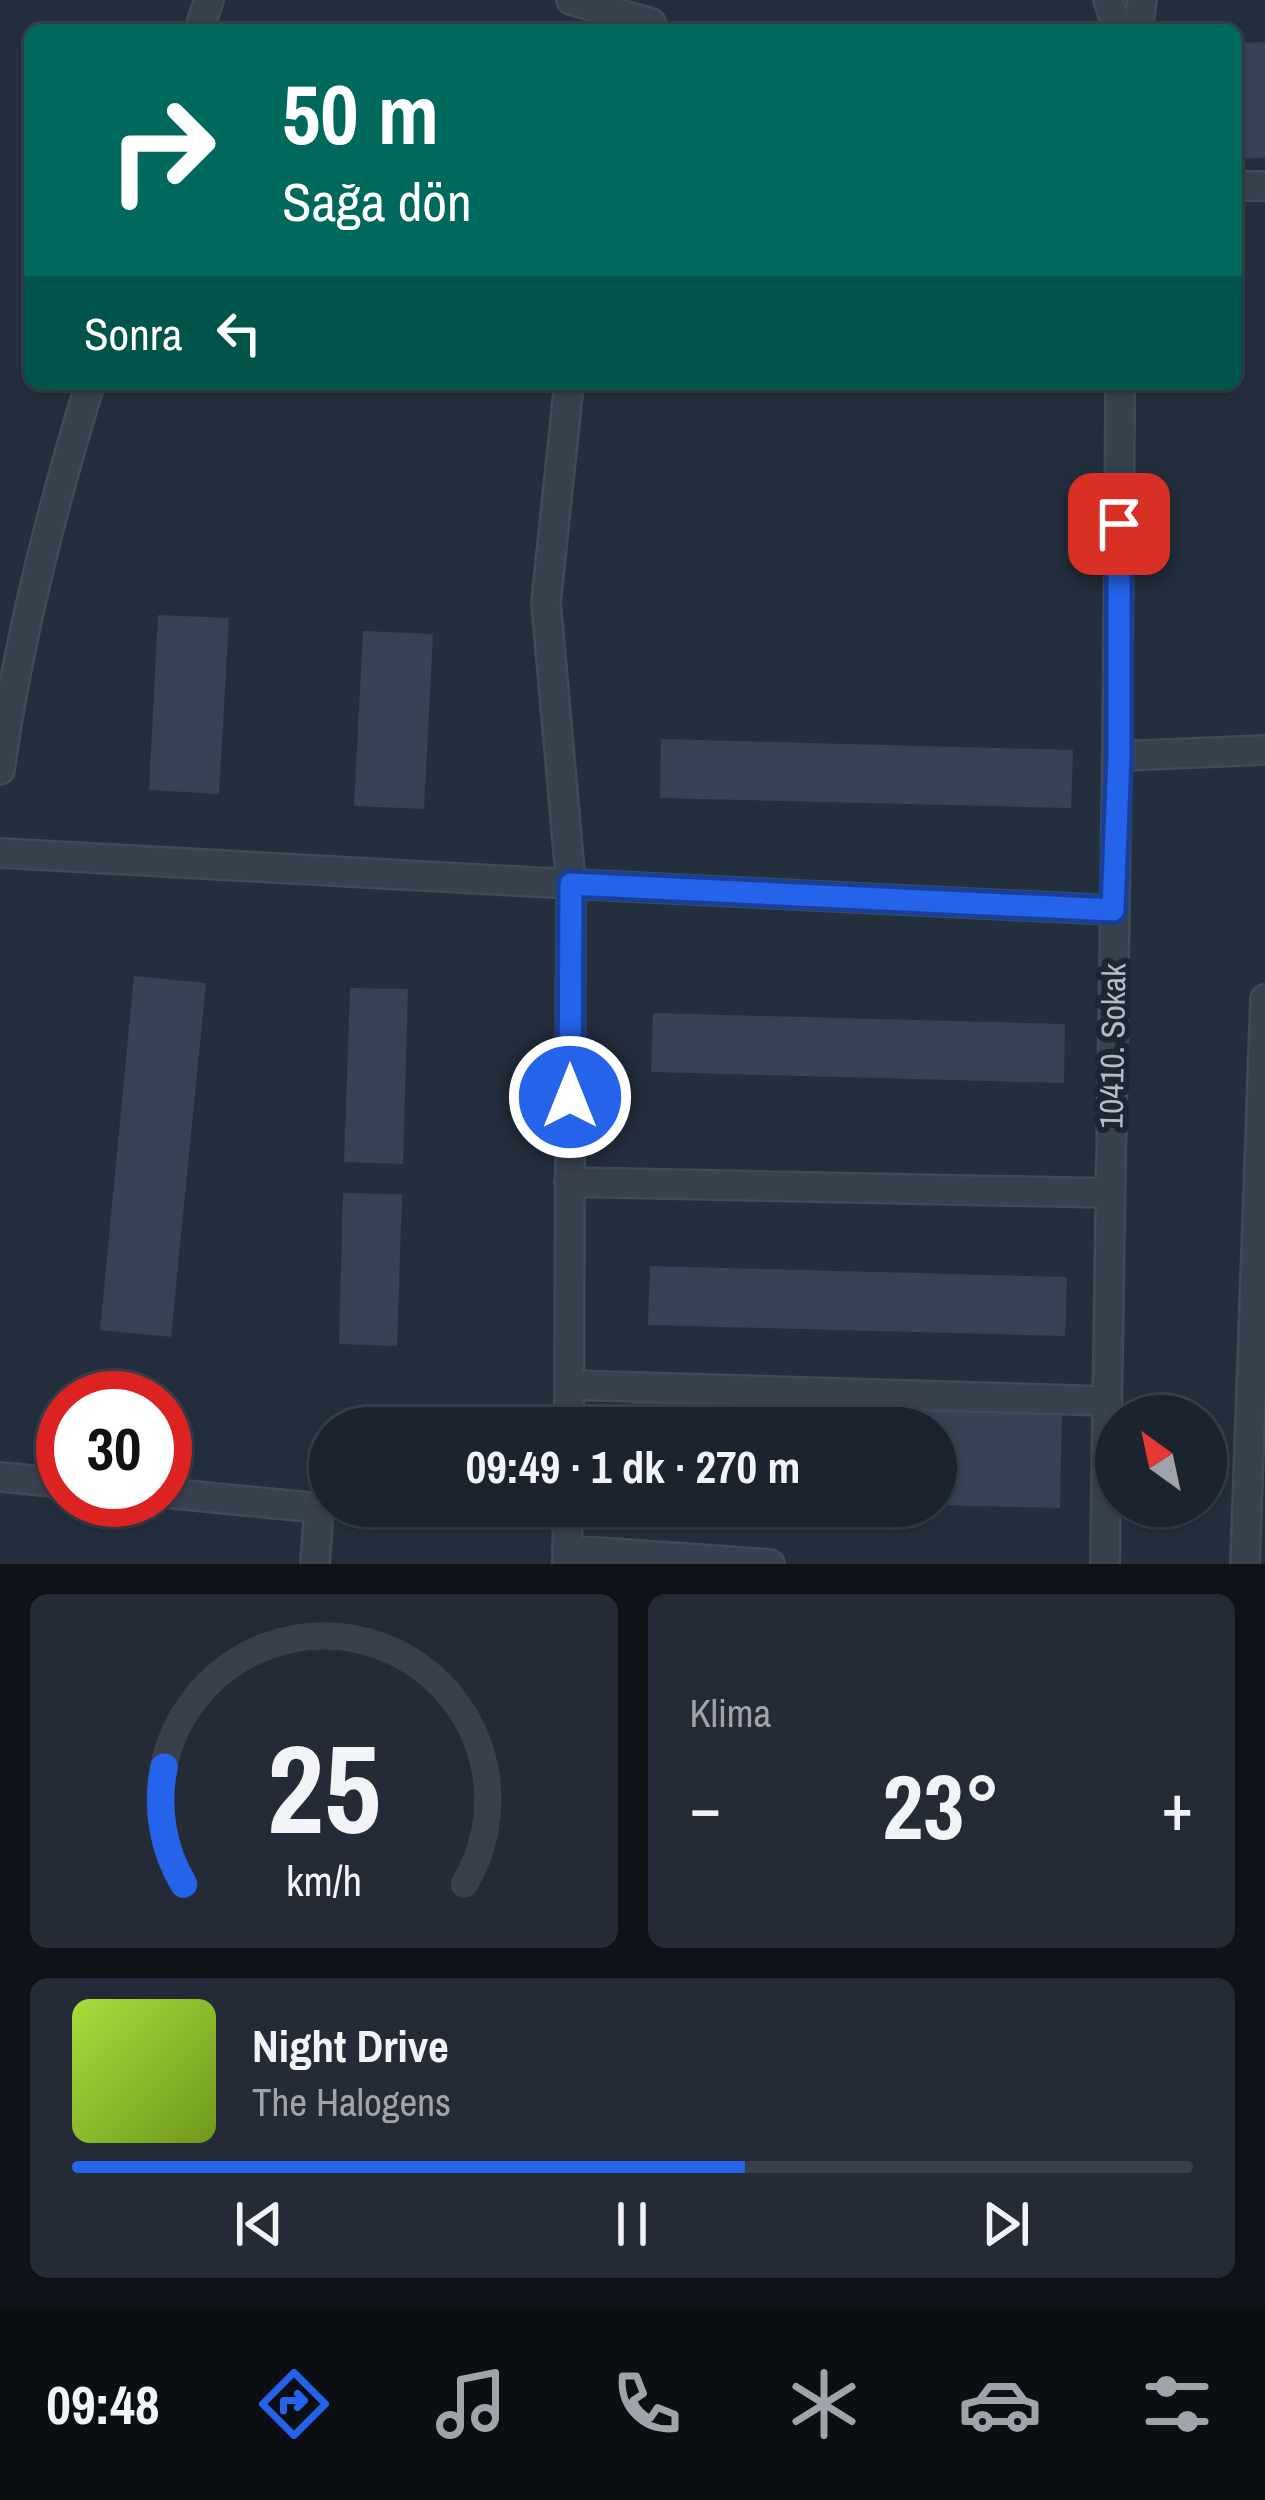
<!DOCTYPE html>
<html lang="tr">
<head>
<meta charset="utf-8">
<style>
  :root { --surface:#1b232e; --page:#242b36; --text:#f1f3f6; --muted:#a0a4aa; --line:#39404a; --accent:#2563eb }
  body { margin:0; font-family:"Archivo Narrow",sans-serif; background:var(--page); color:var(--text); height:100vh; display:flex; flex-direction:column; font-size:45px; white-space:nowrap }
  * { box-sizing:border-box; margin:0 }
  p { font-size:39px; color:var(--muted) }
  .icon { flex:none; width:66px; height:66px; fill:none; stroke:currentColor; stroke-width:2; stroke-linecap:round; stroke-linejoin:round }
  .map { position:relative; height:1564px; overflow:hidden }
  .drawer { display:flex; flex-direction:column; gap:30px; padding:30px; background:#0f1319; flex:1 }
  .drawer>* { flex:none }
  .banner { position:absolute; left:24px; top:24px; width:1218px; height:366px; border-radius:18px; box-shadow:0 3px 9px #0004,0 0 0 3px var(--line); background:#00695c; color:#fff; overflow:hidden }
  .needle { width:78px; rotate:327deg }
  .controls { position:absolute; left:1095px; top:1395px; display:grid; gap:24px }
  .controls a { display:grid; place-items:center; width:132px; height:132px; border-radius:50%; background:var(--surface); box-shadow:0 3px 9px #0004,0 0 0 3px var(--line); font-size:60px }
  .speed { position:absolute; left:36px; top:1371px; display:flex; gap:24px; font-size:60px; font-weight:700; text-align:center }
  .speed>* { display:grid; place-content:center; width:156px; height:156px; border-radius:50%; background:var(--surface); box-shadow:0 3px 9px #0004,0 0 0 3px var(--line); line-height:1 }
  .speed .limit { border:18px solid #d22; background:#fff; color:#111 }
  .pin { position:absolute; display:grid; place-items:center; width:102px; height:102px; color:#fff; margin:-51px; border-radius:24px; box-shadow:0 6px 18px #0006 }
  .me { position:absolute; width:132px; margin:-66px; rotate:0deg; stroke-linejoin:round; filter:drop-shadow(0 0 9px #0008) }
  .turn { display:flex; align-items:center; gap:42px; height:252px; padding:0 60px; font-size:54px }
  .turn .icon { width:156px; height:156px; stroke-width:2.5 }
  .turn b { display:block; font-size:84px; line-height:102px }
  .then { display:flex; align-items:center; height:114px; padding:0 60px; background:#0003; gap:24px; font-size:45px }
  .big { font-size:90px; font-weight:700; line-height:1.1 }
  .drawer .card { flex:1; display:flex; flex-direction:column; justify-content:center; gap:18px; min-width:0; padding:0 42px; border-radius:18px; background:var(--page) }
  .drawer .dial { align-items:center; gap:0 }
  .dial svg { height:312px; overflow:visible; fill:none; stroke:var(--line); stroke-width:7; stroke-linecap:round; text-anchor:middle }
  .dial text { fill:var(--text); stroke:none }
  .song { display:flex; align-items:center; gap:36px }
  .cover { width:144px; height:144px; border-radius:18px; background:linear-gradient(135deg,hsl(80 70% 55%),hsl(80 70% 35%)) }
  .played { height:12px; border-radius:6px; background:linear-gradient(90deg,var(--accent) 60%,var(--line) 60%) }
  .keys { display:flex; justify-content:space-around; direction:ltr }
  .heat { display:flex; justify-content:space-between; align-items:center; font-size:66px; direction:ltr }
  .drawer .tiles { flex:1; display:grid; gap:30px; grid-template-columns:1fr 1fr }
  .card:last-child { grid-column:span 2 }
  .trip { position:absolute; left:309px; top:1407px; width:648px; height:120px; border-radius:60px; background:var(--surface); box-shadow:0 3px 9px #0004,0 0 0 3px var(--line); font-weight:700; line-height:120px; text-align:center }
  .menu { display:flex; height:192px; justify-content:space-around; align-items:center; background:#0b0e12; color:var(--muted) }
  .menu .icon { width:84px; height:84px }
  .menu .active { color:var(--accent) }
  .menu b { font-size:54px; color:var(--text) }
  .map>svg:first-child { display:block }
  .building { fill:#364354 }
  .lines { fill:none; stroke-linecap:round; stroke-linejoin:round }
  .minor-casing { stroke:#414a57; stroke-width:32 }
  .minor { stroke:#38414e; stroke-width:27 }
  .route-casing { stroke:#184099; stroke-width:30 }
  .route { stroke:#2563eb; stroke-width:21 }
  .labels { text-anchor:middle; stroke-width:12; stroke-linejoin:round; paint-order:stroke }
  .street-label { font-size:33px; fill:#b4bcc9; stroke:#1d2633 }
</style>
</head>
<body>
<div class="map">
<svg width="1265" height="1564" viewBox="0 0 1265 1564">
  <rect width="100%" height="100%" fill="#242f3e"/>
  <path class="building" d="M 1265,42 L 1265,158 L 1237,159 L 1236,43 Z
    M 158,615 L 229,618 L 219,794 L 149,790 Z
    M 363,631 L 433,634 L 424,809 L 354,806 Z
    M 661,739 L 1073,750 L 1071,808 L 660,798 Z
    M 134,976 L 206,983 L 171,1337 L 100,1330 Z
    M 350,988 L 408,989 L 403,1164 L 344,1162 Z
    M 653,1013 L 1065,1024 L 1064,1083 L 651,1072 Z
    M 343,1193 L 402,1194 L 397,1346 L 339,1344 Z
    M 650,1266 L 1067,1277 L 1065,1336 L 648,1325 Z
    M 631,1402 L 1062,1413 L 1060,1508 L 936,1505 L 936,1428 L 630,1428 Z"/>
  <g class="lines">
    <defs>
      <path id="minor" d="M 571,0 L 651,23
        M 1108,0 L 1118,30
        M 199,30 L 209,0
        M 1138,30 L 1142,0
        M 1236,186 L 1265,186
        M 1119,756 L 1265,750
        M 0,770 C 18,639 51,511 90,384
        M 0,853 L 571,884 L 1113,910
        M 569,1182 L 1110,1193
        M 569,1385 L 1107,1401
        M 569,1428 L 571,884 L 546,602 L 569,384
        M 0,1477 L 63,1483
        M 165,1493 L 319,1508 L 315,1564
        M 567,1550 L 770,1564
        M 567,1564 L 568,1506
        M 1105,1564 C 1110,1171 1119,777 1120,384
        M 1245,1564 L 1265,999"/>
    </defs>
    <use href="#minor" class="minor-casing"/>
    <use href="#minor" class="minor"/>
  </g>
  <g class="lines">
    <defs>
      <path id="route" d="M 570,1097 L 571,884 L 1113,910 L 1119,756 L 1119,524"/>
    </defs>
    <use href="#route" class="route-casing"/>
    <use href="#route" class="route"/>
  </g>
  <g class="labels">
    <g class="street-label">
      <text transform="translate(1112 1046) rotate(-89)" y="12">10410. Sokak</text>
    </g>
  </g>
</svg>
<div class="controls">
<a><svg class="needle" viewBox="-14 -14 28 28"><path d="M0-13l5 13h-10z" fill="#e53935"/><path d="M0 13l5-13h-10z" fill="#a0a4aa"/></svg></a>
</div>
<div class="speed"><div class="limit">30</div></div>
<div class="pin" style="left:1119px;top:524px;background:#d93025"><svg class="icon" aria-label="arrive" viewBox="0 0 24 24"><path d="M6 21V4h12l-3 4 3 4H6"/></svg></div>
<svg class="me" style="left:570px;top:1097px" viewBox="-20 -20 40 40"><circle r="17" fill="#2563eb" stroke="#fff" stroke-width="3"/><path d="M0-11L8 9 0 5-8 9z" fill="#fff"/></svg>
<div class="trip">09:49 · 1 dk · 270 m</div>
<div class="banner">
<div class="turn"><svg class="icon" aria-label="right" viewBox="0 0 24 24"><path d="M7 20v-9h11M14 6l5 5-5 5"/></svg><div><b>50 m</b>Sağa dön</div></div>
<div class="then">Sonra<svg class="icon" aria-label="left" viewBox="0 0 24 24"><path d="M17 20v-9H6M10 6l-5 5 5 5"/></svg></div>
</div>
</div>
<section class="drawer">
<div class="tiles">
<div class="card dial"><svg viewBox="0 0 100 80">
<path d="M14 69A42 42 0 1 1 86 69"/>
<path d="M14 69A42 42 0 0 1 9 39" stroke="#2563eb"/>
<text x="50" y="56" font-size="32" font-weight="700">25</text>
<text x="50" y="72" font-size="11">km/h</text>
</svg></div>
<div class="card"><p>Klima</p>
<div class="heat"><a>−</a><b class="big">23°</b><a>+</a></div>
</div>
<div class="card">
<div class="song"><i class="cover"></i><div><b>Night Drive</b><p>The Halogens</p></div></div>
<div class="played"></div>
<div class="keys"><svg class="icon" aria-label="previous" viewBox="0 0 24 24"><path d="M18 5L8 12l10 7zM5 5v14"/></svg><svg class="icon" aria-label="pause" viewBox="0 0 24 24"><path d="M8 5v14M16 5v14"/></svg><svg class="icon" aria-label="next" viewBox="0 0 24 24"><path d="M6 5l10 7-10 7zM19 5v14"/></svg></div>
</div>
</div>
</section>
<nav class="menu">
<b>09:48</b>
<svg class="icon active" aria-label="directions" viewBox="0 0 24 24"><path d="M12 3l9 9-9 9-9-9zM9 14v-3h6M13 9l2 2-2 2"/></svg>
<svg class="icon" aria-label="music" viewBox="0 0 24 24"><path d="M9 18V5l10-2v13"/><circle cx="6" cy="18" r="3"/><circle cx="16" cy="16" r="3"/></svg>
<svg class="icon" aria-label="phone" viewBox="0 0 24 24"><path d="M5 4h4l2 5-3 2q2 4 5 5l2-3 5 2v4C11 20 4 13 5 4z"/></svg>
<svg class="icon" aria-label="climate" viewBox="0 0 24 24"><path d="M12 3v18M4 7l16 10M4 17L20 7"/></svg>
<svg class="icon" aria-label="car" viewBox="0 0 24 24"><path d="M5 17H2v-5l4-1 3-4h7l3 4 3 1v5h-3M9 17h6M6 11h13"/><circle cx="7" cy="17" r="2"/><circle cx="17" cy="17" r="2"/></svg>
<svg class="icon" aria-label="filters" viewBox="0 0 24 24"><path d="M4 7h16M4 17h16"/><circle cx="9" cy="7" r="2"/><circle cx="15" cy="17" r="2"/></svg>
</nav>
</body>
</html>
